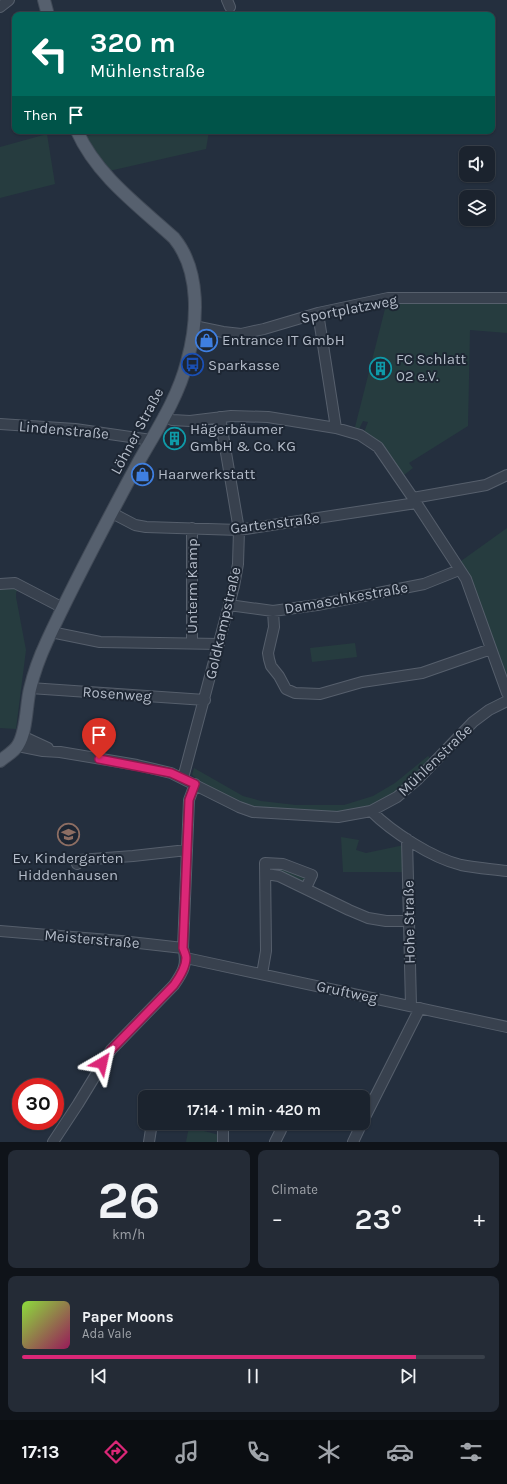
<!DOCTYPE html>
<html lang="en">
<head>
<meta charset="utf-8">
<style>
  :root { --surface:#1b232e; --page:#242b36; --text:#f1f3f6; --muted:#a0a4aa; --line:#39404a; --accent:#db2777 }
  body { margin:0; font-family:Karla,sans-serif; background:var(--page); color:var(--text); height:100vh; display:flex; flex-direction:column; font-size:15px; white-space:nowrap }
  * { box-sizing:border-box; margin:0 }
  p { font-size:13px; color:var(--muted) }
  .icon { flex:none; width:22px; height:22px; fill:none; stroke:currentColor; stroke-width:2; stroke-linecap:round; stroke-linejoin:round }
  .map { position:relative; height:1142px; overflow:hidden }
  .sheet { display:flex; flex-direction:column; gap:8px; padding:8px; background:#0f1319; flex:1 }
  .sheet>* { flex:none }
  .top-card { position:absolute; left:12px; top:12px; width:483px; height:122px; border-radius:8px; box-shadow:0 1px 3px #0004,0 0 0 1px var(--line); background:#00695c; color:#fff; overflow:hidden }
  .fabs { position:absolute; left:459px; top:146px; display:grid; gap:8px }
  .fabs a { display:grid; place-items:center; width:36px; height:36px; border-radius:8px; background:var(--surface); box-shadow:0 1px 3px #0004,0 0 0 1px var(--line); font-size:20px }
  .speed { position:absolute; left:12px; top:1078px; display:flex; gap:8px; font-size:20px; font-weight:700; text-align:center }
  .speed>* { display:grid; place-content:center; width:52px; height:52px; border-radius:50%; background:var(--surface); box-shadow:0 1px 3px #0004,0 0 0 1px var(--line); line-height:1 }
  .speed .limit { border:6px solid #d22; background:#fff; color:#111 }
  .pin { position:absolute; display:grid; place-items:center; width:34px; height:34px; color:#fff; margin:-41px -17px; border-radius:50% 50% 50% 0; rotate:-45deg; box-shadow:0 0 4px #0007 }
  .pin .icon { rotate:45deg }
  .me { position:absolute; width:44px; margin:-22px; rotate:36deg; stroke-linejoin:round; filter:drop-shadow(0 0 3px #0008) }
  .turn { display:flex; align-items:center; gap:14px; height:84px; padding:0 12px; font-size:18px }
  .turn .icon { width:52px; height:52px; stroke-width:2.5 }
  .turn b { display:block; font-size:28px; line-height:34px }
  .then { display:flex; align-items:center; height:38px; padding:0 12px; background:#0003; gap:8px; font-size:15px }
  .big { font-size:30px; font-weight:600; line-height:1.1 }
  .sheet .tile { flex:1; display:flex; flex-direction:column; justify-content:center; gap:6px; min-width:0; padding:0 14px; border-radius:8px; background:var(--page) }
  .sheet .dial { align-items:center; gap:0 }
  .dial b { font-size:52px; line-height:1 }
  .song { display:flex; align-items:center; gap:12px }
  .cover { width:48px; height:48px; border-radius:6px; background:linear-gradient(135deg,hsl(90 70% 55%),hsl(330 70% 35%)) }
  .played { height:4px; border-radius:2px; background:linear-gradient(90deg,var(--accent) 85%,var(--line) 85%) }
  .keys { display:flex; justify-content:space-around; direction:ltr }
  .heat { display:flex; justify-content:space-between; align-items:center; font-size:22px; direction:ltr }
  .sheet .tiles { flex:1; display:grid; gap:8px; grid-template-columns:1fr 1fr }
  .tile:last-child { grid-column:span 2 }
  .trip { position:absolute; left:138px; top:1090px; width:232px; height:40px; border-radius:8px; background:var(--surface); box-shadow:0 1px 3px #0004,0 0 0 1px var(--line); font-weight:600; line-height:40px; text-align:center }
  .tab-bar { display:flex; height:64px; justify-content:space-around; align-items:center; background:#0b0e12; color:var(--muted) }
  .tab-bar .icon { width:28px; height:28px }
  .tab-bar .on { color:var(--accent) }
  .tab-bar b { font-size:18px; color:var(--text) }
  .map>svg:first-child { display:block }
  .green { fill:#263c3f }
  .lines { fill:none; stroke-linecap:round; stroke-linejoin:round }
  .minor-casing { stroke:#565f6c; stroke-width:12 }
  .major-casing { stroke:#414a57; stroke-width:14 }
  .minor { stroke:#38414e; stroke-width:10 }
  .major { stroke:#56606e; stroke-width:12 }
  .route-casing { stroke:#8e194d; stroke-width:10 }
  .route { stroke:#db2777; stroke-width:7 }
  .labels { text-anchor:middle; stroke-width:4; stroke-linejoin:round; paint-order:stroke }
  .street-label { font-size:15px; fill:#b4bcc9; stroke:#1d2633 }
  .poi-label { font-size:15px; fill:#b4bcc9; stroke:#1d2633; text-anchor:start }
</style>
</head>
<body>
<div class="map">
<svg width="507" height="1142" viewBox="0 0 507 1142">
  <rect width="100%" height="100%" fill="#242f3e"/>
  <path class="green" d="M 110,131 L 209,131 L 206,149 L 109,171 L 97,154 L 86,136 Z
    M 47,134 L 55,184 L 0,198 L 0,147 Z
    M 387,301 L 507,303 L 507,333 L 470,330 L 468,426 L 409,463 L 413,468 L 404,475 L 381,444 L 364,432 L 368,422 L 363,421 L 359,429 L 355,427 Z
    M 507,528 L 507,676 L 469,575 L 461,561 Z
    M 15,587 L 18,588 L 16,593 L 16,597 L 26,650 L 16,729 L 0,728 L 0,588 Z
    M 355,643 L 357,657 L 312,662 L 310,648 Z
    M 428,756 L 431,759 C 420,769 409,781 397,791 C 358,822 299,810 253,806 C 236,800 206,787 192,775 L 194,768 L 243,796 L 261,801 L 296,805 L 344,805 L 373,796 L 395,783 Z
    M 341,837 L 359,840 L 356,850 L 366,853 L 404,845 L 405,872 L 343,872 Z
    M 271,866 L 304,873 L 306,879 L 301,882 L 268,870 Z
    M 189,1127 L 219,1135 L 219,1142 L 186,1142 Z"/>
  <g class="lines">
    <defs>
      <path id="minor" d="M 227,0 L 230,7
        M 0,7 L 9,0
        M 318,313 L 336,428
        M 194,326 L 223,332 L 241,334 L 264,329 L 318,313 L 388,298 L 507,298
        M 164,416 L 172,420 L 190,421 L 231,416 L 268,417 L 336,428 L 360,435 L 378,447 L 413,498 L 466,579 L 507,693
        M 0,424 L 75,429 L 151,440
        M 413,498 L 486,485 L 507,475
        M 112,513 L 135,525 L 146,527 L 239,530 L 416,503
        M 0,584 L 15,583 L 63,608
        M 229,605 L 273,611 L 317,605 L 424,584 L 459,570
        M 273,611 L 274,627 L 268,653 L 269,659 L 271,666 L 279,676 L 286,689 L 295,693 L 320,694 L 362,682 L 422,673 L 491,649
        M 51,632 L 100,642 L 219,644
        M 192,643 L 192,528
        M 30,688 L 205,700
        M 22,736 L 48,748
        M 18,746 L 43,751 L 60,752 L 137,765 L 171,773 L 239,807 L 253,812 L 338,817 L 371,811 L 397,797 L 417,780 L 473,722 L 489,710 L 507,701
        M 183,778 L 234,586 L 238,564 L 239,530 L 220,417
        M 371,811 C 392,832 432,858 461,865 C 476,868 492,869 507,871
        M 407,839 L 411,1006
        M 77,864 L 79,860 L 133,856 L 187,850
        M 266,874 L 279,876 L 349,910 L 368,918 L 386,921 L 410,921
        M 0,931 L 121,941 L 183,948
        M 186,958 L 507,1027
        M 262,974 L 266,951 L 265,863 L 283,864 L 312,875 L 306,888
        M 156,1097 L 157,1095
        M 363,1121 L 420,1008
        M 53,1142 L 78,1104 L 111,1050 L 174,985 C 183,972 188,964 183,948 L 189,800 L 195,784
        M 149,1142 L 152,1123
        M 223,1142 L 223,1123
        M 275,1142 L 281,1130
        M 353,1142 L 362,1123"/>
      <path id="major" d="M 44,0 L 48,15
        M 0,761 C 6,756 15,751 18,745 C 27,731 26,705 30,689 C 34,672 40,656 47,641 C 75,580 107,521 138,463 C 156,431 178,398 187,362 C 198,323 201,271 174,238 C 139,206 97,176 77,131"/>
    </defs>
    <use href="#minor" class="minor-casing"/>
    <use href="#major" class="major-casing"/>
    <use href="#minor" class="minor"/>
    <use href="#major" class="major"/>
  </g>
  <g class="lines">
    <defs>
      <path id="route" d="M 99,759 L 171,773 L 195,784 L 189,800 L 183,948 C 184,951 186,955 186,958 C 186,967 179,978 174,985 L 111,1050 L 102,1063"/>
    </defs>
    <use href="#route" class="route-casing"/>
    <use href="#route" class="route"/>
  </g>
  <defs>
    <symbol id="shop-ring" viewBox="-11 -11 22 22"><circle r="9.5" fill="#1d2633" stroke="#3f7fe0" stroke-width="1.5"/><path d="M-5-2.5h2.3a2.7 3.5 0 0 1 5.4 0H5L5.5 6h-11ZM-1.5-2.5h3a1.5 2.3 0 0 0-3 0Z" fill="#3f7fe0"/></symbol>
    <symbol id="bus-ring" viewBox="-11 -11 22 22"><circle r="9.5" fill="#1d2633" stroke="#1a4fb4" stroke-width="1.5"/><path d="M-5-6H5V4H4V6H2V4H-2V6H-4V4H-5ZM-3.5-4V0h7V-4ZM-3.5 1.2v1.5H-2V1.2ZM2 1.2v1.5H3.5V1.2Z" fill="#1a4fb4"/></symbol>
    <symbol id="building-ring" viewBox="-11 -11 22 22"><circle r="9.5" fill="#1d2633" stroke="#0f9aa8" stroke-width="1.5"/><path d="M-4-6H4V6H1V3H-1V6H-4ZM-2.5-4.3h1.7v1.8h-1.7ZM.8-4.3h1.7v1.8H.8ZM-2.5-1h1.7V.8h-1.7ZM.8-1h1.7V.8H.8Z" fill="#0f9aa8"/></symbol>
    <symbol id="school-ring" viewBox="-11 -11 22 22"><circle r="9.5" fill="#1d2633" stroke="#8d6e63" stroke-width="1.5"/><path d="M0-5L7-2L0 1L-7-2ZM-4 1L0 2.5L4 1V4Q0 6-4 4Z" fill="#8d6e63"/></symbol>
  </defs>
  <g fill-rule="evenodd">
    <use href="#shop-ring" x="194" y="328" width="25" height="25"/>
    <use href="#bus-ring" x="180" y="352" width="25" height="25"/>
    <use href="#building-ring" x="368" y="356" width="25" height="25"/>
    <use href="#building-ring" x="162" y="426" width="25" height="25"/>
    <use href="#shop-ring" x="130" y="462" width="25" height="25"/>
    <use href="#school-ring" x="56" y="822" width="25" height="25"/>
  </g>
  <g class="labels">
    <g class="street-label">
      <text transform="translate(349 309) rotate(-11)" y="5">Sportplatzweg</text>
      <text transform="translate(64 430) rotate(5)" y="5">Lindenstraße</text>
      <text transform="translate(137 431) rotate(-62)" y="5">Löhner Straße</text>
      <text transform="translate(275 523) rotate(-7)" y="5">Gartenstraße</text>
      <text transform="translate(192 586) rotate(-90)" y="5">Unterm Kamp</text>
      <text transform="translate(346 598) rotate(-10)" y="5">Damaschkestraße</text>
      <text transform="translate(223 623) rotate(-77)" y="5">Goldkampstraße</text>
      <text transform="translate(117 694) rotate(4)" y="5">Rosenweg</text>
      <text transform="translate(435 760) rotate(-44)" y="5">Mühlenstraße</text>
      <text transform="translate(409 922) rotate(-91)" y="5">Hohe Straße</text>
      <text transform="translate(92 939) rotate(5)" y="5">Meisterstraße</text>
      <text transform="translate(347 992) rotate(12)" y="5">Gruftweg</text>
    </g>
    <g class="poi-label">
      <text x="222" y="345">Entrance IT GmbH</text>
      <text x="396" y="364">FC Schlatt<tspan x="396" dy="17">02 e.V.</tspan></text>
      <text x="208" y="370">Sparkasse</text>
      <text x="190" y="434">Hägerbäumer<tspan x="190" dy="17">GmbH &amp; Co. KG</tspan></text>
      <text x="158" y="479">Haarwerkstatt</text>
      <text x="68" y="863" text-anchor="middle">Ev. Kindergarten<tspan x="68" dy="17">Hiddenhausen</tspan></text>
    </g>
  </g>
</svg>
<div class="fabs">
<a><svg class="icon" aria-label="sound" viewBox="0 0 24 24"><path d="M4 9h4l5-4v14l-5-4H4zM17 9q2 3 0 6"/></svg></a>
<a><svg class="icon" aria-label="layers" viewBox="0 0 24 24"><path d="M12 4l9 5-9 5-9-5zM3 14l9 5 9-5"/></svg></a>
</div>
<div class="speed"><div class="limit">30</div></div>
<div class="pin" style="left:99px;top:759px;background:#d93025"><svg class="icon" aria-label="arrive" viewBox="0 0 24 24"><path d="M6 21V4h12l-3 4 3 4H6"/></svg></div>
<svg class="me" style="left:102px;top:1063px" viewBox="-20 -20 40 40"><path d="M0-17L14 15 0 8-14 15z" fill="#db2777" stroke="#fff" stroke-width="4"/></svg>
<div class="trip">17:14 · 1 min · 420 m</div>
<div class="top-card">
<div class="turn"><svg class="icon" aria-label="left" viewBox="0 0 24 24"><path d="M17 20v-9H6M10 6l-5 5 5 5"/></svg><div><b>320 m</b>Mühlenstraße</div></div>
<div class="then">Then<svg class="icon" aria-label="arrive" viewBox="0 0 24 24"><path d="M6 21V4h12l-3 4 3 4H6"/></svg></div>
</div>
</div>
<section class="sheet">
<div class="tiles">
<div class="tile dial"><b>26</b><p>km/h</p></div>
<div class="tile"><p>Climate</p>
<div class="heat"><a>−</a><b class="big">23°</b><a>+</a></div>
</div>
<div class="tile">
<div class="song"><i class="cover"></i><div><b>Paper Moons</b><p>Ada Vale</p></div></div>
<div class="played"></div>
<div class="keys"><svg class="icon" aria-label="previous" viewBox="0 0 24 24"><path d="M18 5L8 12l10 7zM5 5v14"/></svg><svg class="icon" aria-label="pause" viewBox="0 0 24 24"><path d="M8 5v14M16 5v14"/></svg><svg class="icon" aria-label="next" viewBox="0 0 24 24"><path d="M6 5l10 7-10 7zM19 5v14"/></svg></div>
</div>
</div>
</section>
<nav class="tab-bar">
<b>17:13</b>
<svg class="icon on" aria-label="directions" viewBox="0 0 24 24"><path d="M12 3l9 9-9 9-9-9zM9 14v-3h6M13 9l2 2-2 2"/></svg>
<svg class="icon" aria-label="music" viewBox="0 0 24 24"><path d="M9 18V5l10-2v13"/><circle cx="6" cy="18" r="3"/><circle cx="16" cy="16" r="3"/></svg>
<svg class="icon" aria-label="phone" viewBox="0 0 24 24"><path d="M5 4h4l2 5-3 2q2 4 5 5l2-3 5 2v4C11 20 4 13 5 4z"/></svg>
<svg class="icon" aria-label="climate" viewBox="0 0 24 24"><path d="M12 3v18M4 7l16 10M4 17L20 7"/></svg>
<svg class="icon" aria-label="car" viewBox="0 0 24 24"><path d="M5 17H2v-5l4-1 3-4h7l3 4 3 1v5h-3M9 17h6M6 11h13"/><circle cx="7" cy="17" r="2"/><circle cx="17" cy="17" r="2"/></svg>
<svg class="icon" aria-label="filters" viewBox="0 0 24 24"><path d="M4 7h16M4 17h16"/><circle cx="9" cy="7" r="2"/><circle cx="15" cy="17" r="2"/></svg>
</nav>
</body>
</html>
